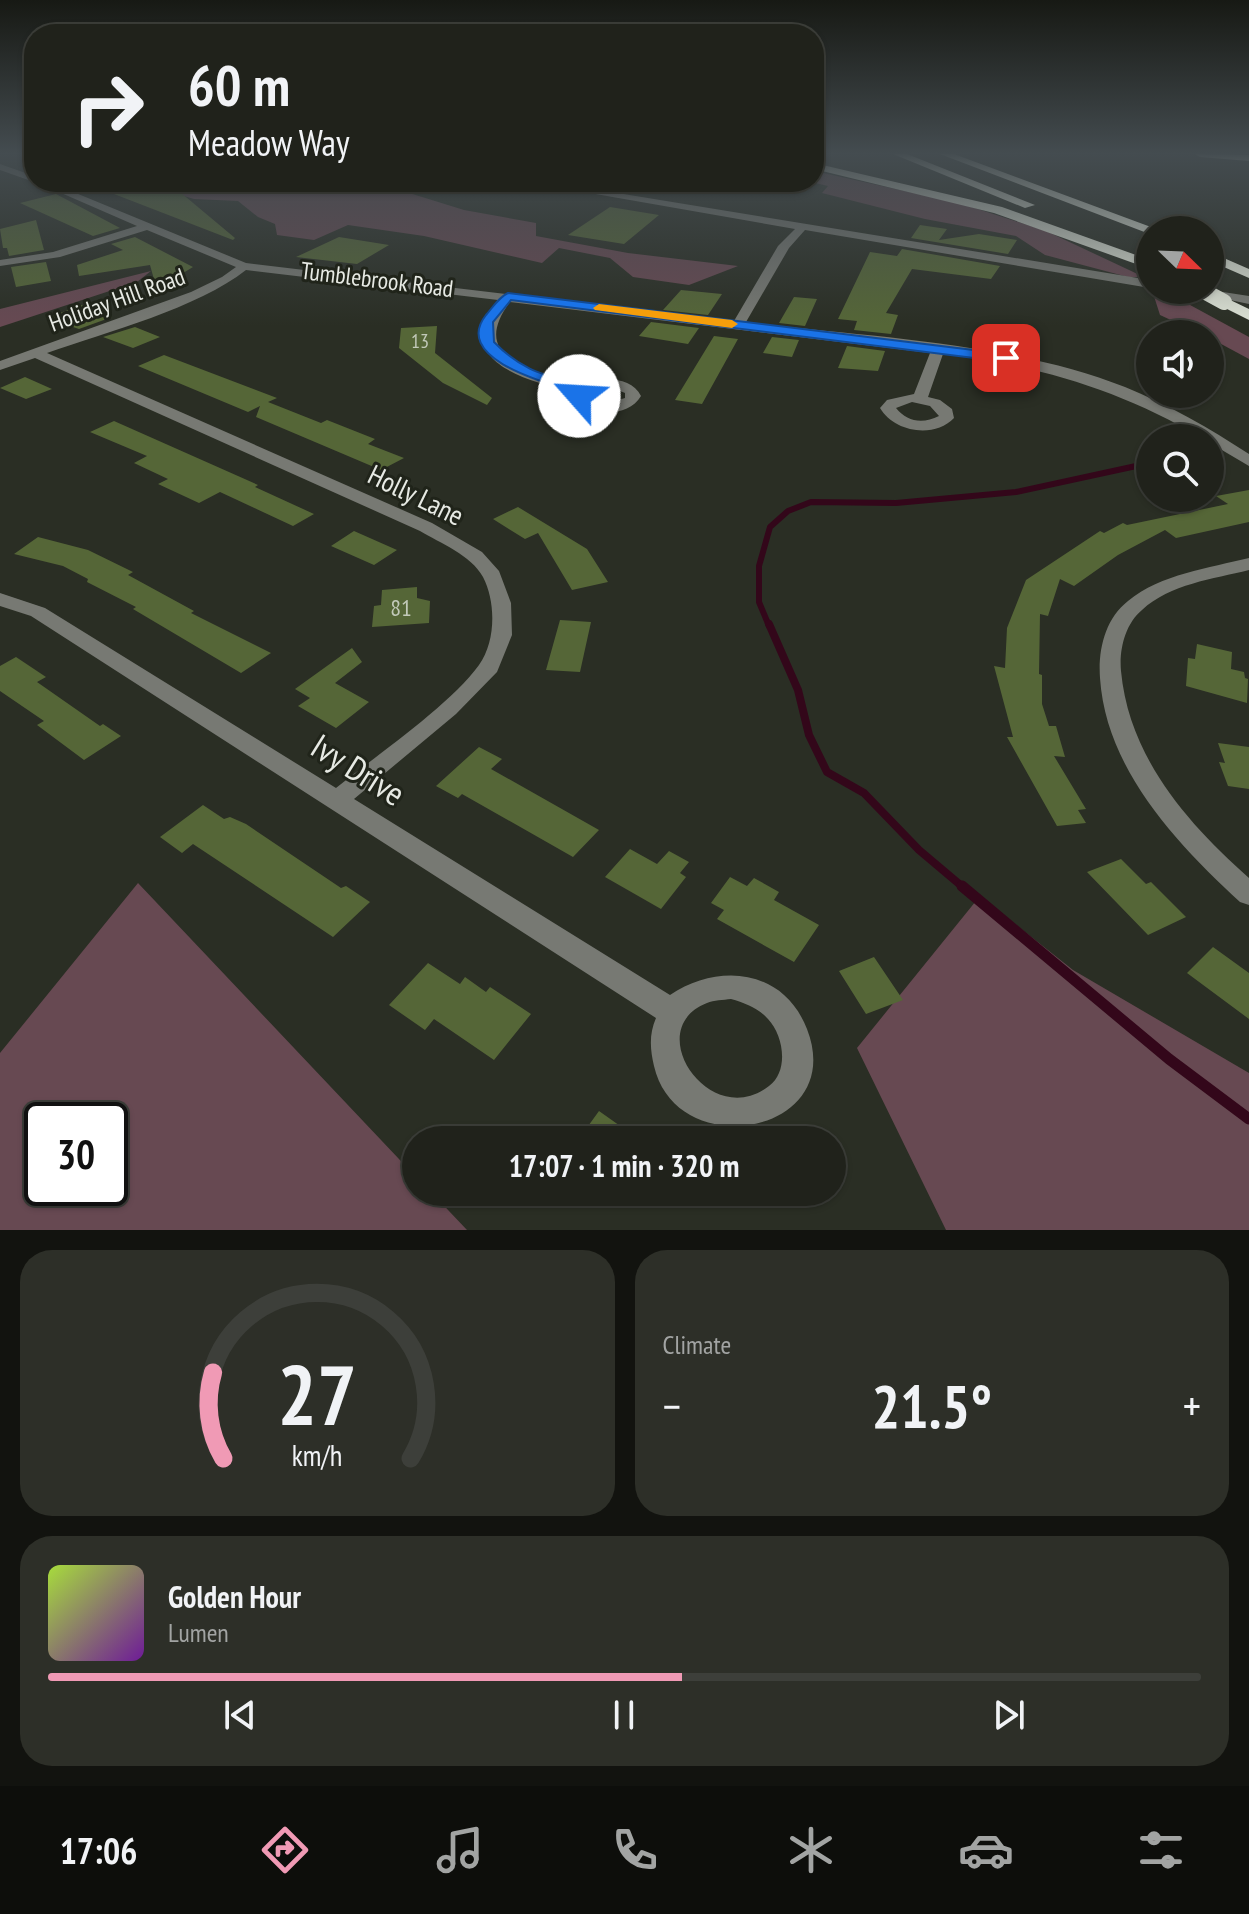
<!DOCTYPE html>
<html lang="en">
<head>
<meta charset="utf-8">
<style>
  :root { --surface:#20221b; --page:#2d2f28; --text:#f1f3f6; --muted:#a2a4a3; --line:#3d3f3a; --accent:#f09ab5 }
  body { margin:0; font-family:"PT Sans Narrow",sans-serif; background:var(--page); color:var(--text); height:100vh; display:flex; flex-direction:column; font-size:30px; white-space:nowrap }
  * { box-sizing:border-box; margin:0 }
  p { font-size:26px; color:var(--muted) }
  .icon { flex:none; width:44px; height:44px; fill:none; stroke:currentColor; stroke-width:2; stroke-linecap:round; stroke-linejoin:round }
  .map { position:relative; height:1230px; overflow:hidden }
  .details { display:flex; flex-direction:column; gap:20px; padding:20px; background:#12130f; flex:1 }
  .details>* { flex:none }
  .banner { position:absolute; left:24px; top:24px; width:800px; height:168px; border-radius:32px; box-shadow:0 2px 6px #0004,0 0 0 2px var(--line); background:#20221b; color:var(--text); overflow:hidden }
  .needle { width:52px; rotate:113deg }
  .controls { position:absolute; left:1136px; top:216px; display:grid; gap:16px }
  .controls a { display:grid; place-items:center; width:88px; height:88px; border-radius:50%; background:var(--surface); box-shadow:0 2px 6px #0004,0 0 0 2px var(--line); font-size:40px }
  .speed { position:absolute; left:24px; top:1102px; display:flex; gap:16px; font-size:40px; font-weight:700; text-align:center }
  .speed>* { display:grid; place-content:center; width:104px; height:104px; border-radius:50%; background:var(--surface); box-shadow:0 2px 6px #0004,0 0 0 2px var(--line); line-height:1 }
  .speed .limit { border:4px solid #111; border-radius:12px; background:#fff; color:#111 }
  .pin { position:absolute; display:grid; place-items:center; width:68px; height:68px; color:#fff; margin:-34px; border-radius:16px; box-shadow:0 4px 12px #0006 }
  .me { position:absolute; width:88px; margin:-44px; rotate:296deg; stroke-linejoin:round; filter:drop-shadow(0 0 6px #0008) }
  .turn { display:flex; align-items:center; gap:28px; height:168px; padding:0 32px; font-size:36px }
  .turn .icon { width:104px; height:104px; stroke-width:2.5 }
  .turn b { display:block; font-size:56px; line-height:68px }
  .big { font-size:60px; font-weight:700; line-height:1.1 }
  .details .tile { flex:1; display:flex; flex-direction:column; justify-content:center; gap:12px; min-width:0; padding:0 28px; border-radius:32px; background:var(--page) }
  .details .dial { align-items:center; gap:0 }
  .dial svg { height:208px; overflow:visible; fill:none; stroke:var(--line); stroke-width:7; stroke-linecap:round; text-anchor:middle }
  .dial text { fill:var(--text); stroke:none }
  .song { display:flex; align-items:center; gap:24px }
  .cover { width:96px; height:96px; border-radius:12px; background:linear-gradient(135deg,hsl(80 70% 55%),hsl(280 70% 35%)) }
  .played { height:8px; border-radius:4px; background:linear-gradient(90deg,var(--accent) 55%,var(--line) 55%) }
  .keys { display:flex; justify-content:space-around; direction:ltr }
  .heat { display:flex; justify-content:space-between; align-items:center; font-size:44px; direction:ltr }
  .details .tiles { flex:1; display:grid; gap:20px; grid-template-columns:1fr 1fr }
  .tile:last-child { grid-column:span 2 }
  .trip { position:absolute; left:402px; top:1126px; width:444px; height:80px; border-radius:40px; background:var(--surface); box-shadow:0 2px 6px #0004,0 0 0 2px var(--line); font-weight:700; line-height:80px; text-align:center }
  .tab-bar { display:flex; height:128px; justify-content:space-around; align-items:center; background:#0d0e0b; color:var(--muted) }
  .tab-bar .icon { width:56px; height:56px }
  .tab-bar .current { color:var(--accent) }
  .tab-bar b { font-size:36px; color:var(--text) }
  .map>svg:first-child { display:block }
  .green { fill:#674952; fill-rule:evenodd }
  .lines { fill:none; stroke-linecap:round; stroke-linejoin:round }
  .stream-far2 { stroke:#33071a; stroke-width:6 }
  .stream-far1 { stroke:#33071a; stroke-width:8 }
  .stream { stroke:#33071a; stroke-width:11 }
  .building { fill:#556637 }
  .minor { fill:#777973; fill-rule:evenodd }
  .highway { fill:#dfe4d7; fill-rule:evenodd }
  .highway-bridge { stroke:#dfe4d7; stroke-width:16 }
  .route { fill:#1a73e8; stroke:#114b97; stroke-width:2 }
  .slow { fill:#f59e0b }
  .labels { text-anchor:middle; stroke-width:6; stroke-linejoin:round; paint-order:stroke }
  .far-number-label { font-size:20px; fill:#c2c9b9 }
  .far-street-label { font-size:24px; fill:#e7eae4; stroke:#20241a }
  .number-label { font-size:24px; fill:#c2c9b9 }
  .street-label { font-size:28px; fill:#e7eae4; stroke:#20241a }
  .near-street-label { font-size:34px; fill:#e7eae4; stroke:#20241a }
</style>
</head>
<body>
<div class="map">
<svg width="1249" height="1230" viewBox="0 0 1249 1230">
  <rect width="100%" height="100%" fill="#2a2e24"/>
  <path class="green" d="M 814,171 L 959,203 L 1046,231 L 1144,277 L 1128,277 L 1045,255 L 1016,236 L 925,219 L 822,193 L 828,186 L 811,182 L 814,182 Z
    M 177,182 L 227,182 L 256,187 L 354,182 L 406,192 L 464,210 L 536,223 L 536,236 L 628,253 L 738,266 L 689,285 L 633,277 L 610,258 L 559,248 L 542,263 L 424,236 L 348,225 L 314,240 L 277,235 L 275,224 L 258,217 L 238,201 L 194,199 L 160,189 Z
    M 151,271 L 137,282 L 0,327 L 0,309 Z
    M 1152,290 L 1168,293 L 1249,337 L 1249,359 L 1210,338 L 1210,334 L 1201,334 L 1160,315 Z
    M 138,883 L 416,1177 L 416,1192 L 431,1192 L 467,1230 L 0,1230 L 0,1053 ZM 110,1120 L 110,1188 L 42,1188 L 42,1120 Z
    M 980,896 L 1073,970 L 1249,1073 L 1249,1230 L 946,1230 L 857,1048 Z"/>
  <g class="lines">
    <path class="stream-far2" d="M 769,626 L 759,602 L 759,566 L 770,527 L 788,511 L 811,502 L 896,503 L 1016,492 L 1150,463"/>
    <path class="stream-far1" d="M 769,624 L 798,690 L 809,735 L 827,772 L 864,793 L 919,850 L 964,888"/>
    <path class="stream" d="M 962,886 L 1169,1059 L 1249,1119"/>
  </g>
  <path class="building" d="M 83,182 L 168,182 L 235,238 L 233,240 Z
    M 56,194 L 120,228 L 93,236 L 20,203 Z
    M 610,207 L 659,215 L 624,244 L 568,235 Z
    M 36,220 L 44,250 L 9,256 L 7,248 L 3,248 L 0,229 Z
    M 920,225 L 947,229 L 939,240 L 979,234 L 1017,240 L 1008,254 L 911,238 Z
    M 135,237 L 193,267 L 165,284 L 155,283 L 150,265 L 79,276 L 77,265 L 123,250 L 111,244 Z
    M 339,237 L 389,245 L 357,264 L 296,257 Z
    M 902,249 L 1000,266 L 991,279 L 912,269 L 886,313 L 898,315 L 891,334 L 854,330 L 857,321 L 838,319 L 870,252 L 897,256 Z
    M 46,262 L 51,281 L 16,287 L 11,267 Z
    M 681,290 L 722,294 L 708,315 L 663,310 Z
    M 794,297 L 817,299 L 805,326 L 779,323 Z
    M 82,305 L 112,317 L 79,329 L 46,318 Z
    M 651,322 L 699,328 L 688,344 L 639,336 Z
    M 437,326 L 435,353 L 492,398 L 487,405 L 443,383 L 399,348 L 401,328 Z
    M 135,327 L 160,337 L 133,348 L 103,337 Z
    M 714,336 L 738,339 L 702,404 L 675,400 Z
    M 772,337 L 799,340 L 792,357 L 763,353 Z
    M 847,346 L 885,351 L 878,371 L 838,368 Z
    M 164,355 L 277,398 L 268,402 L 321,423 L 327,420 L 375,439 L 368,444 L 404,458 L 381,470 L 256,417 L 260,406 L 248,412 L 138,366 Z
    M 25,377 L 52,389 L 26,399 L 0,388 Z
    M 114,421 L 258,485 L 255,487 L 314,514 L 293,526 L 220,492 L 199,503 L 158,484 L 168,479 L 134,463 L 147,456 L 90,432 Z
    M 1249,490 L 1249,522 L 1176,538 L 1165,530 L 1118,555 L 1074,586 L 1060,579 L 1048,616 L 1040,614 L 1039,674 L 1042,675 L 1042,704 L 1049,726 L 1056,726 L 1065,757 L 1054,756 L 1086,809 L 1078,810 L 1086,823 L 1057,826 L 1007,737 L 1013,737 L 994,666 L 1005,668 L 1007,628 L 1026,580 L 1100,531 L 1104,533 L 1123,523 L 1127,525 L 1228,504 L 1216,496 Z
    M 518,507 L 587,549 L 608,582 L 572,590 L 538,533 L 525,539 L 493,519 Z
    M 354,531 L 397,550 L 374,565 L 331,546 Z
    M 38,537 L 88,550 L 133,572 L 128,575 L 194,611 L 191,613 L 271,653 L 241,673 L 133,609 L 136,607 L 87,582 L 88,579 L 63,566 L 14,554 Z
    M 417,587 L 417,598 L 430,601 L 429,623 L 372,627 L 374,606 L 381,605 L 382,590 Z
    M 560,620 L 591,622 L 580,672 L 546,670 Z
    M 1197,644 L 1232,652 L 1231,669 L 1244,672 L 1245,678 L 1248,679 L 1247,703 L 1186,686 L 1188,658 L 1195,659 Z
    M 352,648 L 362,662 L 335,683 L 369,702 L 336,728 L 298,706 L 310,698 L 295,689 Z
    M 16,657 L 46,677 L 37,682 L 100,726 L 103,724 L 121,736 L 84,760 L 37,725 L 44,721 L 0,691 L 0,666 Z
    M 1218,743 L 1249,747 L 1249,789 L 1228,786 L 1219,762 L 1225,763 Z
    M 479,747 L 502,759 L 491,769 L 599,830 L 573,857 L 462,794 L 458,798 L 436,786 Z
    M 203,805 L 224,819 L 230,817 L 246,824 L 341,888 L 346,886 L 370,902 L 333,937 L 193,844 L 182,853 L 160,837 Z
    M 630,849 L 657,864 L 669,851 L 689,862 L 680,873 L 686,877 L 661,909 L 605,877 Z
    M 1121,859 L 1146,884 L 1151,882 L 1186,917 L 1148,935 L 1087,872 Z
    M 730,877 L 747,886 L 754,878 L 779,892 L 774,900 L 819,925 L 794,962 L 717,919 L 724,910 L 711,903 Z
    M 1213,947 L 1249,973 L 1249,1019 L 1187,973 Z
    M 874,957 L 903,1000 L 866,1014 L 839,971 Z
    M 428,963 L 460,984 L 465,977 L 486,992 L 490,987 L 531,1014 L 494,1060 L 434,1019 L 425,1030 L 389,1005 Z
    M 599,1111 L 640,1140 L 578,1140 Z"/>
  <g class="lines">
    <path class="minor" d="M 0,164 L 34,176 L 34,182 L 0,170 Z
      M 36,182 L 49,182 L 246,263 L 734,321 L 778,246 L 795,229 L 527,182 L 550,182 L 1150,280 L 1150,288 L 805,230 L 789,248 L 746,322 C 868,337 1011,342 1125,387 C 1169,405 1209,428 1249,454 L 1249,466 L 1210,443 L 1210,438 L 1202,438 C 1121,390 1037,365 943,354 L 928,397 L 940,400 L 952,409 L 954,418 C 934,439 894,432 880,408 L 887,400 L 914,394 L 930,353 L 510,302 C 477,346 508,364 551,377 C 559,380 572,386 581,385 C 585,385 588,382 592,381 C 609,377 633,379 641,396 C 628,418 593,416 575,402 L 573,392 C 525,380 451,362 498,300 L 246,270 C 198,308 107,332 47,353 L 432,523 L 482,552 L 499,571 L 511,603 L 512,635 L 497,672 L 456,714 L 354,799 L 670,995 C 718,963 783,968 807,1029 C 848,1134 677,1165 654,1066 C 650,1049 649,1034 656,1018 L 31,616 L 0,606 L 0,593 L 45,608 L 336,788 C 377,755 449,706 479,665 C 496,641 496,602 483,577 C 471,555 440,543 420,531 L 35,358 L 0,370 L 0,361 L 191,292 L 222,277 L 236,267 L 147,230 L 60,257 L 0,266 L 0,260 L 53,252 L 137,226 ZM 613,388 L 625,393 L 625,398 L 605,404 L 587,397 L 596,389 ZM 912,402 L 930,406 L 939,416 C 923,424 907,422 896,408 ZM 731,999 C 745,1003 758,1008 768,1019 C 784,1036 789,1071 769,1086 C 710,1132 640,1029 707,1003 C 714,1000 723,1000 731,999 Z
      M 1182,290 L 1210,290 L 1249,296 L 1249,304 Z
      M 1249,558 L 1249,570 C 1213,579 1170,584 1142,610 C 1125,624 1119,650 1121,671 C 1129,757 1187,823 1249,878 L 1249,905 L 1240,902 C 1176,843 1106,769 1100,678 C 1098,650 1105,619 1128,601 C 1161,574 1209,568 1249,558 Z"/>
    <path class="highway" d="M 893,154 L 907,154 L 1035,205 L 1025,208 Z
      M 940,154 L 954,154 L 1159,230 L 1147,233 Z
      M 1195,154 L 1249,155 L 1249,161 L 1200,157 Z
      M 814,163 L 1002,207 L 1150,260 L 1150,269 L 994,213 L 814,169 Z
      M 1210,252 L 1249,269 L 1249,278 L 1210,261 Z
      M 1224,297 L 1249,309 L 1249,320 L 1219,305 L 1216,302 Z"/>
    <path class="highway-bridge" d="M 1202,290 L 1224,302"/>
  </g>
  <linearGradient id="sky" x2="0" y2="1"><stop stop-color="#171914"/><stop offset="0.47" stop-color="#444c50"/><stop offset="1" stop-color="#444c50" stop-opacity="0"/></linearGradient>
  <rect width="1249" height="326" fill="url(#sky)"/>
  <path class="route" d="M 508,293 L 1006,354 L 1012,358 L 1006,362 L 511,300 L 493,322 L 494,342 C 524,373 547,375 587,387 L 586,396 L 579,400 L 572,396 L 575,392 C 549,384 451,359 486,315 C 493,307 499,297 508,293 Z"/>
  <path class="slow" d="M 599,304 L 732,320 L 738,324 L 732,328 L 595,310 L 593,308 Z"/>
  <g class="labels">
    <g class="far-number-label">
      <text x="420" y="348">13</text>
    </g>
    <g class="far-street-label">
      <text transform="translate(377 280) rotate(7)" y="8">Tumblebrook Road</text>
      <text transform="translate(117 300) rotate(-20)" y="8">Holiday Hill Road</text>
    </g>
    <g class="number-label">
      <text x="401" y="616">81</text>
    </g>
    <g class="street-label">
      <text transform="translate(416 495) rotate(26)" y="10">Holly Lane</text>
    </g>
    <g class="near-street-label">
      <text transform="translate(358 770) rotate(32)" y="12">Ivy Drive</text>
    </g>
  </g>
</svg>
<div class="controls">
<a><svg class="needle" viewBox="-14 -14 28 28"><path d="M0-13l5 13h-10z" fill="#e53935"/><path d="M0 13l5-13h-10z" fill="#a2a4a3"/></svg></a>
<a><svg class="icon" aria-label="sound" viewBox="0 0 24 24"><path d="M4 9h4l5-4v14l-5-4H4zM17 9q2 3 0 6"/></svg></a>
<a><svg class="icon" aria-label="search" viewBox="0 0 24 24"><circle cx="10" cy="10" r="6"/><path d="M15 15l6 6"/></svg></a>
</div>
<div class="speed"><div class="limit">30</div></div>
<div class="pin" style="left:1006px;top:358px;background:#d93025"><svg class="icon" aria-label="arrive" viewBox="0 0 24 24"><path d="M6 21V4h12l-3 4 3 4H6"/></svg></div>
<svg class="me" style="left:579px;top:396px" viewBox="-20 -20 40 40"><circle r="19" fill="#fff"/><path d="M0-13L10 11 0 6-10 11z" fill="#1a73e8"/></svg>
<div class="trip">17:07 · 1 min · 320 m</div>
<div class="banner">
<div class="turn"><svg class="icon" aria-label="right" viewBox="0 0 24 24"><path d="M7 20v-9h11M14 6l5 5-5 5"/></svg><div><b>60 m</b>Meadow Way</div></div>
</div>
</div>
<section class="details">
<div class="tiles">
<div class="tile dial"><svg viewBox="0 0 100 80">
<path d="M14 69A42 42 0 1 1 86 69"/>
<path d="M14 69A42 42 0 0 1 10 36" stroke="#f09ab5"/>
<text x="50" y="56" font-size="32" font-weight="700">27</text>
<text x="50" y="72" font-size="11">km/h</text>
</svg></div>
<div class="tile"><p>Climate</p>
<div class="heat"><a>−</a><b class="big">21.5°</b><a>+</a></div>
</div>
<div class="tile">
<div class="song"><i class="cover"></i><div><b>Golden Hour</b><p>Lumen</p></div></div>
<div class="played"></div>
<div class="keys"><svg class="icon" aria-label="previous" viewBox="0 0 24 24"><path d="M18 5L8 12l10 7zM5 5v14"/></svg><svg class="icon" aria-label="pause" viewBox="0 0 24 24"><path d="M8 5v14M16 5v14"/></svg><svg class="icon" aria-label="next" viewBox="0 0 24 24"><path d="M6 5l10 7-10 7zM19 5v14"/></svg></div>
</div>
</div>
</section>
<nav class="tab-bar">
<b>17:06</b>
<svg class="icon current" aria-label="directions" viewBox="0 0 24 24"><path d="M12 3l9 9-9 9-9-9zM9 14v-3h6M13 9l2 2-2 2"/></svg>
<svg class="icon" aria-label="music" viewBox="0 0 24 24"><path d="M9 18V5l10-2v13"/><circle cx="6" cy="18" r="3"/><circle cx="16" cy="16" r="3"/></svg>
<svg class="icon" aria-label="phone" viewBox="0 0 24 24"><path d="M5 4h4l2 5-3 2q2 4 5 5l2-3 5 2v4C11 20 4 13 5 4z"/></svg>
<svg class="icon" aria-label="climate" viewBox="0 0 24 24"><path d="M12 3v18M4 7l16 10M4 17L20 7"/></svg>
<svg class="icon" aria-label="car" viewBox="0 0 24 24"><path d="M5 17H2v-5l4-1 3-4h7l3 4 3 1v5h-3M9 17h6M6 11h13"/><circle cx="7" cy="17" r="2"/><circle cx="17" cy="17" r="2"/></svg>
<svg class="icon" aria-label="filters" viewBox="0 0 24 24"><path d="M4 7h16M4 17h16"/><circle cx="9" cy="7" r="2"/><circle cx="15" cy="17" r="2"/></svg>
</nav>
</body>
</html>
